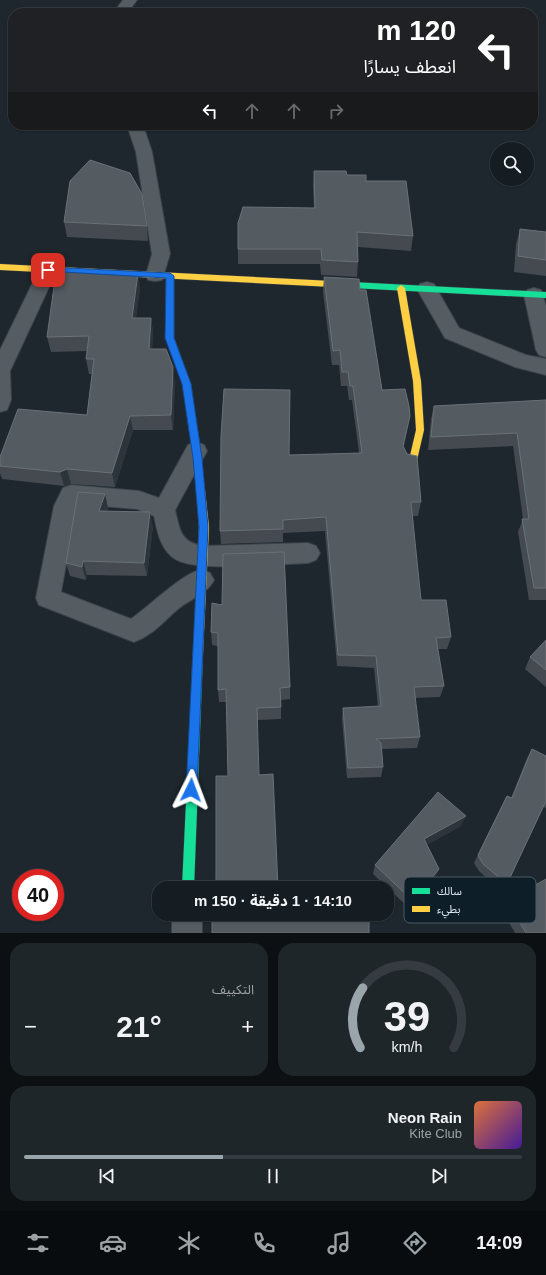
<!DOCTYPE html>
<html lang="ar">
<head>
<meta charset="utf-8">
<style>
  :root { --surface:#161d22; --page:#1f262a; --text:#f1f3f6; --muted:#9ea2a5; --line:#353b40; --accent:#9aa4ab }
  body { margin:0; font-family:Helvetica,"Noto Sans Arabic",sans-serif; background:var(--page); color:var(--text); direction:rtl; height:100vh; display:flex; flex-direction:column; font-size:15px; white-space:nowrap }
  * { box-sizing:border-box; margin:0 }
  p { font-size:13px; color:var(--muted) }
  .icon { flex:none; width:22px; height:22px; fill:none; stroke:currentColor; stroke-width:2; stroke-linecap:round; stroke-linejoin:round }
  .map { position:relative; height:933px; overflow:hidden; direction:ltr }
  .drawer { display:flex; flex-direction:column; gap:10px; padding:10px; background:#0c1013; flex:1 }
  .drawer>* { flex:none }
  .guide { position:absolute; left:8px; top:8px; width:530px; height:122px; border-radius:16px; box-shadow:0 1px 3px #0004,0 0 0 1px var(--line); direction:rtl; background:#202124; color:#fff; overflow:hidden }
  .controls { position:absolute; left:490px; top:142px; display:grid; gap:8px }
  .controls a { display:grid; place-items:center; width:44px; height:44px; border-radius:50%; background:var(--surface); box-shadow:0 1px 3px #0004,0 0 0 1px var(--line); font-size:20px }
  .speed { position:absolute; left:12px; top:869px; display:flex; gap:8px; font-size:20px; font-weight:700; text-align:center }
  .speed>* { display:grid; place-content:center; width:52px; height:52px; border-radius:50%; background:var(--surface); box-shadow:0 1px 3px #0004,0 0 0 1px var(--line); line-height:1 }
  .speed .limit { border:6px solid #d22; background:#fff; color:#111 }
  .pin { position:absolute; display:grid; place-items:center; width:34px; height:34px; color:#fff; margin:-17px; border-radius:8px; box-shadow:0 2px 6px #0006 }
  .me { position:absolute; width:44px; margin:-22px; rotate:3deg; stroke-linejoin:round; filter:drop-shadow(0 0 3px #0008) }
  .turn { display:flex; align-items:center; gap:14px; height:84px; padding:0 16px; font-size:18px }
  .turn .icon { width:52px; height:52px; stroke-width:2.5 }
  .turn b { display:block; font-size:28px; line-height:34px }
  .lanes { display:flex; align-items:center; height:38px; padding:0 16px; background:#0003; justify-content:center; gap:20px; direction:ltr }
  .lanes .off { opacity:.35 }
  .big { font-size:30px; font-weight:700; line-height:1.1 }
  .drawer .tile { flex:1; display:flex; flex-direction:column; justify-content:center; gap:6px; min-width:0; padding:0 14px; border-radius:16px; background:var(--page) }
  .drawer .dial { align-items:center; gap:0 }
  .dial svg { height:104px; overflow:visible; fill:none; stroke:var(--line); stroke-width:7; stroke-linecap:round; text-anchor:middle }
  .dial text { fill:var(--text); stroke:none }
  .song { display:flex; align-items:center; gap:12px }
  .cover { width:48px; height:48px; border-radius:6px; background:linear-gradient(135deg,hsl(20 70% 55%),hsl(260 70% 35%)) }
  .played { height:4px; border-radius:2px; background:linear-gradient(90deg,var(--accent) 40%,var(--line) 40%) }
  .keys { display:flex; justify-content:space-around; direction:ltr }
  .heat { display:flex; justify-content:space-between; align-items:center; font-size:22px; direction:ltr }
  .drawer .tiles { flex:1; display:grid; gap:10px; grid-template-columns:1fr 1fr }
  .tile:last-child { grid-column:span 2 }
  .trip { position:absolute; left:152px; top:881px; width:242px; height:40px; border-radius:16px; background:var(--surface); box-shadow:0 1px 3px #0004,0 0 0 1px var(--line); font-weight:700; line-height:40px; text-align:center; direction:rtl }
  .dock { display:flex; height:64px; justify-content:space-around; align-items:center; background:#090c0e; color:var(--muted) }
  .dock .icon { width:28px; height:28px }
  .dock .on { color:var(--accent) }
  .dock b { font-size:18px; color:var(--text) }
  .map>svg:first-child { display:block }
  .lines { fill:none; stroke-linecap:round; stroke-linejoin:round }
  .street-casing { stroke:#3b4349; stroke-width:2 }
  .fast-casing { stroke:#3b4349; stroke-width:1 }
  .slow-casing { stroke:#3b4349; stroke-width:1 }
  .street { fill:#565d62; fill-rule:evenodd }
  .fast { fill:#16e098; fill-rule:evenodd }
  .slow { fill:#ffcf43; fill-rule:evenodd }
  .wall { fill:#444a50 }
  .shaded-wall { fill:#2d353b }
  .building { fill:#545b61; stroke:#6a7177 }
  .route { fill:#1a73e8; stroke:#114b97 }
  .key { fill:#0e1e29; stroke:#4c5b64; stroke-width:1 }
  .key-label { font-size:11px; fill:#dde8ef }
</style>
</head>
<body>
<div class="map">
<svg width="546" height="933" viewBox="0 0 546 933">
  <rect width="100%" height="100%" fill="#1d272d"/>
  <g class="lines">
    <defs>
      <path id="street" d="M 123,0 L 137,0 L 131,8 L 130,13 L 116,13 L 117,8 Z
        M 127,125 L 143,125 L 152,152 L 170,254 L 162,280 L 155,281 L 148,280 L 146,275 L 152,254 L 136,152 Z
        M 48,264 L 55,265 L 57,270 L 10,371 L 11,400 L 7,410 L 0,412 L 0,350 L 39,270 L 41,265 Z
        M 427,282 L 434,284 L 459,328 L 526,355 L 546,359 L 546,375 L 515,367 L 445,338 L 417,289 L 420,284 Z
        M 534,288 L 541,290 L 546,306 L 546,357 L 539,355 L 536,350 L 524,295 L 527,290 Z
        M 196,442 L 204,445 L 207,451 L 175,510 C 180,530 180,542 203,546 L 308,543 L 316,546 L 320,553 L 316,560 L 308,563 C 280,564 198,572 177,560 C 161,552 157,531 154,516 L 137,509 L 77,504 L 61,592 L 131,619 C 146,609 185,571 201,570 C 204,570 208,572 210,573 L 214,580 C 207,594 190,599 178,609 C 164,621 153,635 134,642 L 39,605 L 36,598 L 54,506 L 63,488 L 71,485 L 139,491 L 159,498 L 188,445 Z
        M 172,914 L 202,914 L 202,933 L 172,933 Z"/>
      <path id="fast" d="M 170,273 L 174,276 L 174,338 L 191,384 L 202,463 L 201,466 L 195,466 L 194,463 L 183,384 L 166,338 L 166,276 Z
        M 332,281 L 546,292 L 546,298 L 332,287 L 328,284 Z
        M 198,648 L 202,650 L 203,653 L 194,888 L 182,888 L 193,653 L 194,650 Z"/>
      <path id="slow" d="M 0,264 L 332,281 L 336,284 L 332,287 L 0,270 Z
        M 401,285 L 405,288 L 421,381 L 424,430 L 417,460 L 416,463 L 410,463 L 409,460 L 416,430 L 413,381 L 397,288 Z
        M 198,459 L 201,460 L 202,463 L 209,527 L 203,653 L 202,656 L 198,658 L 194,656 L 193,653 L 199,527 L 194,463 L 195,460 Z"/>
    </defs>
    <use href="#street" class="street-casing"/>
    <use href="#fast" class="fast-casing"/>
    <use href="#slow" class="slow-casing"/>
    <use href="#street" class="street"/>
    <use href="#fast" class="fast"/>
    <use href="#slow" class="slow"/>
  </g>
  <path class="wall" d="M 314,171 L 347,175 L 366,181 L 413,236 L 411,251 L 358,247 L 358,262 L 357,277 L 321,275 L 320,264 L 238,264 L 238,249 L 314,208 L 313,186 Z
    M 64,222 L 147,226 L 148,241 L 67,237 Z
    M 520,229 L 546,232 L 546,276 L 514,272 L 516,244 Z
    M 324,277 L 360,290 L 382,390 L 407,430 L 404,447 L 421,502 L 418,516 L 412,516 L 421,600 L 451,637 L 447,649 L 438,649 L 444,686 L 440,697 L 415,698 L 420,737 L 417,748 L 382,749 L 383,767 L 381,777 L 347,778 L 342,719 L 343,708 L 378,707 L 374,668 L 337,666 L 325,531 L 283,533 L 283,542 L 221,544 L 220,531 L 289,455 L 359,453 L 352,400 L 349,400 L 347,386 L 341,386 L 339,365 L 332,365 L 323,292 Z
    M 140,288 L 136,318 L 151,318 L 153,333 L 152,349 L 175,382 L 173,430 L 133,430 L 115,487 L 71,484 L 64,486 L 2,479 L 0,473 L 0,457 L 87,415 L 92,374 L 89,374 L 86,359 L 87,351 L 51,352 L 47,337 Z
    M 546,404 L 546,600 L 529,600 L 518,532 L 523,519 L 513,446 L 428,450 L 431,419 L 434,406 Z
    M 105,494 L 108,508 L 107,511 L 153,526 L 147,576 L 87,575 L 86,580 L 70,576 L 66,563 Z
    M 212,603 L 290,687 L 290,699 L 281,700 L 281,719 L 258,720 L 228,776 L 227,702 L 219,702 L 218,690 L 218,646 L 212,645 L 211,632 Z
    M 546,640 L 546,687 L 525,669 L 530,657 Z
    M 532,749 L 546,756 L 546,808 L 543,807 L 507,884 L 502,892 L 479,871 L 474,863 L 507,796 L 511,798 L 527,758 Z
    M 461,826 L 426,845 L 439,869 L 435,878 L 410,909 L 373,874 L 375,865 Z
    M 507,901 L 546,933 L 515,933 L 501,909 Z"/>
  <path class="shaded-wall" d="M 138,273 L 140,288 L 134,333 L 132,318 Z
    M 151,318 L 153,333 L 151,365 L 149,349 Z
    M 173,367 L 175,382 L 173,430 L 171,415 Z
    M 130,416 L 133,430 L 115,487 L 112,473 Z
    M 410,416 L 407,430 L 401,460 L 403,446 Z
    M 67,469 L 71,484 L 64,486 L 60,472 Z
    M 105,494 L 108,508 L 103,525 L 99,511 Z
    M 150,512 L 153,526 L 147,576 L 144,563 Z
    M 83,561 L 87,575 L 86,580 L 82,567 Z
    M 466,816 L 461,826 L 420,849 L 424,839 Z
    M 439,869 L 435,878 L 410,909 L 413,901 Z"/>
  <path class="building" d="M 90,160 L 130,173 L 142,194 L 147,226 L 64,222 L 70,181 Z
    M 314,171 L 346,171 L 347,175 L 366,175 L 366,181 L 406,181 L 413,236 L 357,232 L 358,262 L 322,260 L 321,249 L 238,249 L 238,223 L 243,207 L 315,208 Z
    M 520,229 L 546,232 L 546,260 L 518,256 Z
    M 56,272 L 138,273 L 132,318 L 151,318 L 149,349 L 166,349 L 173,367 L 171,415 L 130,416 L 112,473 L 67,469 L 60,472 L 0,466 L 0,457 L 18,409 L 87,415 L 94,359 L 86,359 L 89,336 L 47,337 Z
    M 324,277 L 359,279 L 360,290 L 366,290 L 382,390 L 405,389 L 409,406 L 410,416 L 403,446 L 407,454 L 417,456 L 421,502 L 411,502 L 421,600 L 446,600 L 451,637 L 436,638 L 444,686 L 414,687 L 420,737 L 376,739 L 381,743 L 383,767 L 348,768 L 343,708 L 381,706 L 376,656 L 338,655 L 326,517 L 283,520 L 283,529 L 220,531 L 221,436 L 224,389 L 290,390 L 289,455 L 362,453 L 353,386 L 350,386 L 348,372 L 342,372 L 340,350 L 333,351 Z
    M 546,400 L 546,588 L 534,588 L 522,519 L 529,519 L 517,433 L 431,437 L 434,406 Z
    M 78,492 L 105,494 L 99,511 L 150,512 L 144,563 L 83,561 L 82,567 L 66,563 Z
    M 284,552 L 290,687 L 280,688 L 281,707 L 257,708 L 259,775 L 273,774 L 278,888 L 216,888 L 216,776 L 228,776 L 226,689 L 218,690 L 218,633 L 211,632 L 212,603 L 222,605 L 223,554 Z
    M 546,640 L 546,670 L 530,657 Z
    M 532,749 L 546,756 L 546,801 L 507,884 L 483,864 L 478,855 L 507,796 L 512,798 Z
    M 438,792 L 466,816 L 424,839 L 439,869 L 413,901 L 375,865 Z
    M 546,879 L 546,933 L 526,933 L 507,901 Z
    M 212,914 L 369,914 L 369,933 L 212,933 Z"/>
  <path class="route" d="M 48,267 L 170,273 L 174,276 L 174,338 L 191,384 L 202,458 L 208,527 L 197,790 L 195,794 L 191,796 L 187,794 L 186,790 L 199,527 L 193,458 L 182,384 L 165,338 L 166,278 L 46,271 L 46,268 Z"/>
  <rect x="404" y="877" width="132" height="46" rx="6" class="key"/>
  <rect x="412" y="888" width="18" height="6" fill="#16e098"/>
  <rect x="412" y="906" width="18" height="6" fill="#ffcf43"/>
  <g class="key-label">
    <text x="437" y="895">سالك</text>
    <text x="437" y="913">بطيء</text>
  </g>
</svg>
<div class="controls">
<a><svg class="icon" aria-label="search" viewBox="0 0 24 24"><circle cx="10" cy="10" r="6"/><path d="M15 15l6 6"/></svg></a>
</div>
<div class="speed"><div class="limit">40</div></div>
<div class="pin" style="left:48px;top:270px;background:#d93025"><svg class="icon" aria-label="arrive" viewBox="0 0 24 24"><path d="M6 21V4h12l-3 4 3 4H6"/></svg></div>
<svg class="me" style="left:191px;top:790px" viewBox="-20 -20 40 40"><path d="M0-17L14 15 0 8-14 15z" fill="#1a73e8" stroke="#fff" stroke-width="4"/></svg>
<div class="trip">14:10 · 1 دقيقة · 150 m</div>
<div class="guide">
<div class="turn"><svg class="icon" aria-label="left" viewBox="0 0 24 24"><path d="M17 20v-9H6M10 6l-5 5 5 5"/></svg><div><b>120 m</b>انعطف يسارًا</div></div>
<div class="lanes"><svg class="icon" aria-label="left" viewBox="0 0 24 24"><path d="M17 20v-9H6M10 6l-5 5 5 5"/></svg><svg class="icon off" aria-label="ahead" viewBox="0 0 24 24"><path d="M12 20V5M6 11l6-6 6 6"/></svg><svg class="icon off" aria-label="ahead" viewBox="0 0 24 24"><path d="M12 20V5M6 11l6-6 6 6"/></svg><svg class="icon off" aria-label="right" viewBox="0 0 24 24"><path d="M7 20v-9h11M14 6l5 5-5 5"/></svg></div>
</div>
</div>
<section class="drawer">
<div class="tiles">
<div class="tile dial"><svg viewBox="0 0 100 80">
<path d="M14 69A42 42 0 1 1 86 69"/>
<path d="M14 69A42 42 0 0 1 16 23" stroke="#9aa4ab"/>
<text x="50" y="56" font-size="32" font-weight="700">39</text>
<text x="50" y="72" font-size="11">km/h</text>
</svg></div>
<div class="tile"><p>التكييف</p>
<div class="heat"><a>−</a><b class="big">21°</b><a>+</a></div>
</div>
<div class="tile">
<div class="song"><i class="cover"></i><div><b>Neon Rain</b><p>Kite Club</p></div></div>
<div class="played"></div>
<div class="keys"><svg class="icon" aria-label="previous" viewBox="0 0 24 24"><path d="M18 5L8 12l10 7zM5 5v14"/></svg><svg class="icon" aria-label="pause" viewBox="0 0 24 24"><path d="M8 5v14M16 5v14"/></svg><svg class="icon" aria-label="next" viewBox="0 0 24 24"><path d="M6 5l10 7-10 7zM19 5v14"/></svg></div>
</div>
</div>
</section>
<nav class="dock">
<b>14:09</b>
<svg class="icon on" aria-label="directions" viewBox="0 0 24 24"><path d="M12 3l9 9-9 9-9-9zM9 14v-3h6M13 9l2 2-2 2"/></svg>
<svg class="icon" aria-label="music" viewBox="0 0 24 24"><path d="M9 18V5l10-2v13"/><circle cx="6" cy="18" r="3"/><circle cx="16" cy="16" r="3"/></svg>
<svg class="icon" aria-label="phone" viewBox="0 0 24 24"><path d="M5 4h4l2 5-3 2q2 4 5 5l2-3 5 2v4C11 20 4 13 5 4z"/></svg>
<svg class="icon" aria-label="climate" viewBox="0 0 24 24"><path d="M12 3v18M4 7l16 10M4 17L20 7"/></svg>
<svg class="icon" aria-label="car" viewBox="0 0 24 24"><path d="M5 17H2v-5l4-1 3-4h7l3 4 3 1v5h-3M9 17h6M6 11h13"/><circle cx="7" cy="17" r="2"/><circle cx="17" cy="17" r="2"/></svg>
<svg class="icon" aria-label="filters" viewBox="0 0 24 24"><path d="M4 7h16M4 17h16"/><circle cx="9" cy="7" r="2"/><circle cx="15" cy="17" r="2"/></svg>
</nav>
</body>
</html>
